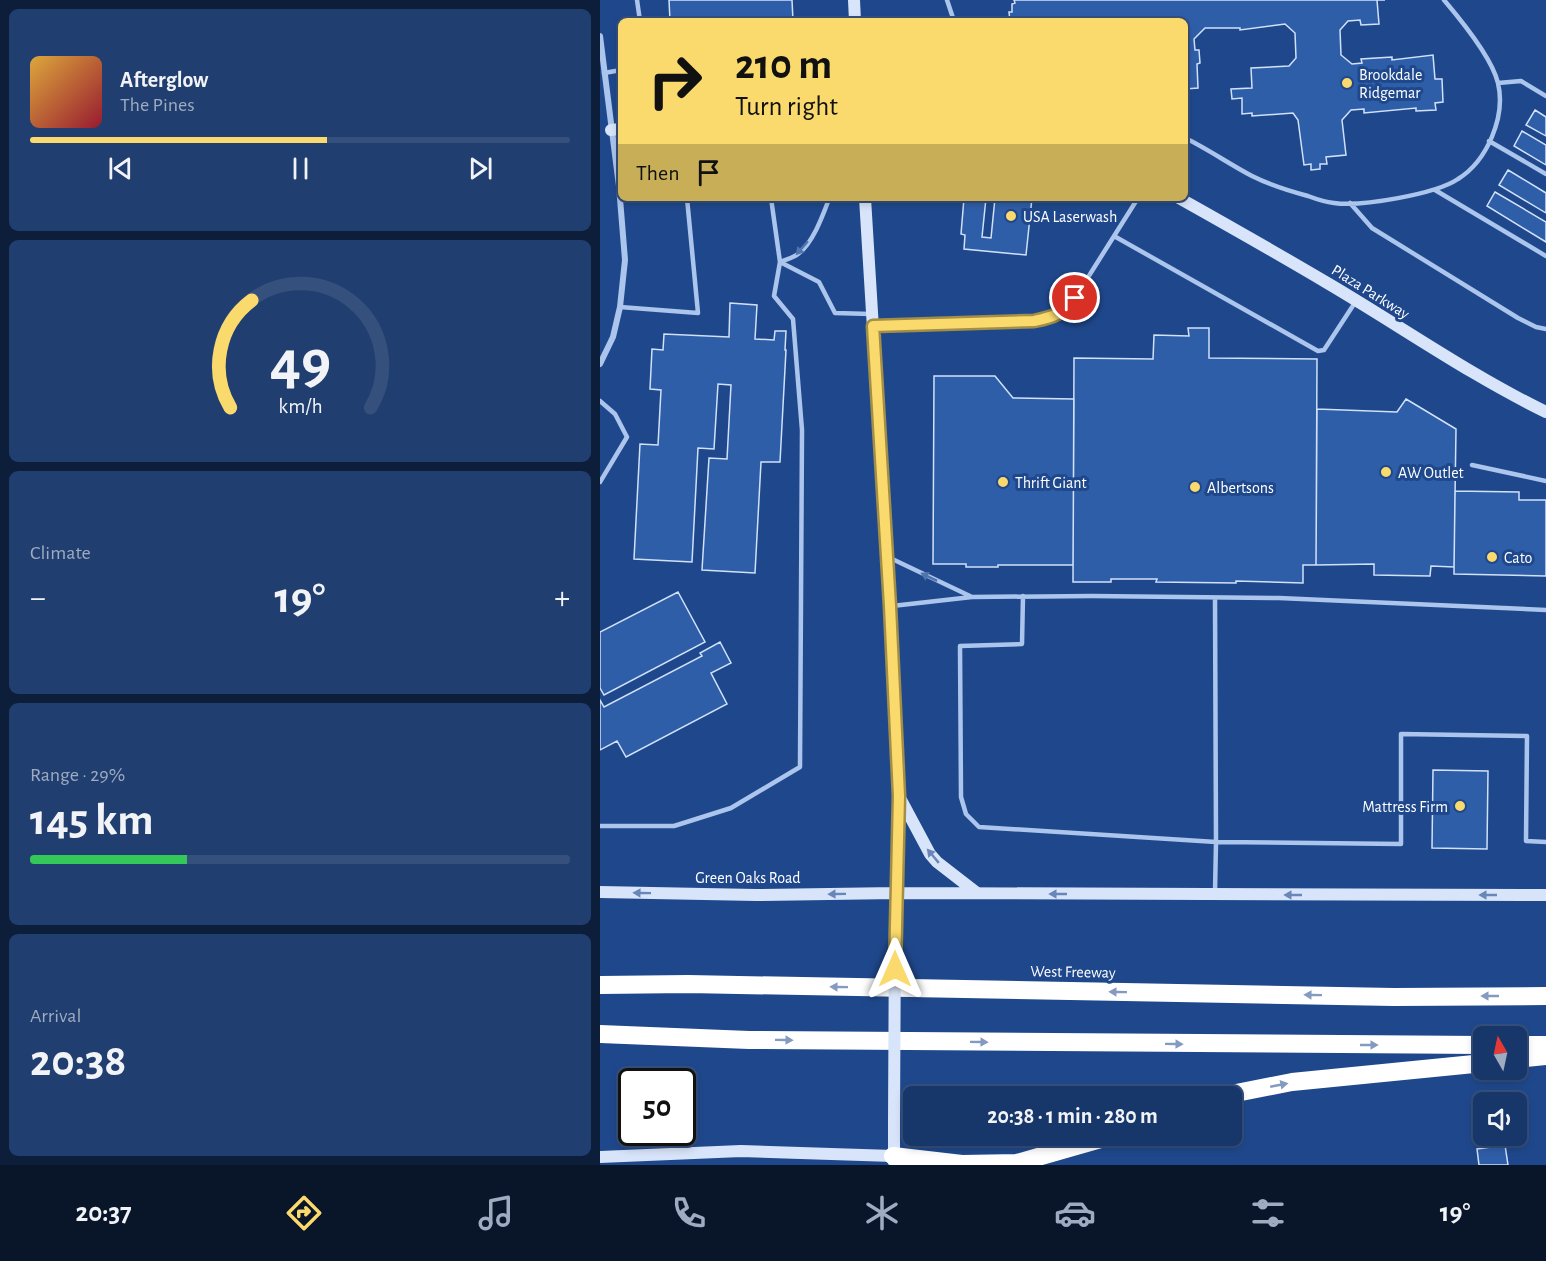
<!DOCTYPE html>
<html lang="en">
<head>
<meta charset="utf-8">
<style>
  :root { --surface:#173669; --page:#203e6f; --text:#f1f3f6; --muted:#9eabc0; --line:#36507d; --accent:#fada6c }
  body { margin:0; font-family:"Alegreya Sans",sans-serif; background:var(--page); color:var(--text); height:100vh; display:flex; flex-direction:column; font-size:22px; white-space:nowrap }
  * { box-sizing:border-box; margin:0 }
  p { font-size:20px; color:var(--muted) }
  .icon { flex:none; width:33px; height:33px; fill:none; stroke:currentColor; stroke-width:2; stroke-linecap:round; stroke-linejoin:round }
  .map { position:relative; flex:1; overflow:hidden }
  .details { display:flex; flex-direction:column; gap:9px; padding:9px; background:#0d1e3a; width:600px }
  .details>* { flex:none }
  .hud { position:absolute; left:18px; top:18px; width:570px; height:183px; border-radius:9px; box-shadow:0 3px 9px #0003,0 0 0 2px var(--line); background:#fada6c; color:#111; overflow:hidden }
  .needle { width:39px; rotate:351deg }
  .tools { position:absolute; left:873px; top:1026px; display:grid; gap:12px }
  .tools a { display:grid; place-items:center; width:54px; height:54px; border-radius:9px; background:var(--surface); box-shadow:0 3px 9px #0003,0 0 0 2px var(--line); font-size:30px }
  .speed { position:absolute; left:18px; top:1068px; display:flex; gap:12px; font-size:30px; font-weight:700; text-align:center }
  .speed>* { display:grid; place-content:center; width:78px; height:78px; border-radius:50%; background:var(--surface); box-shadow:0 3px 9px #0003,0 0 0 2px var(--line); line-height:1 }
  .speed .limit { border:3px solid #111; border-radius:9px; background:#fff; color:#111 }
  .pin { position:absolute; display:grid; place-items:center; width:51px; height:51px; color:#fff; margin:-26px; border:3px solid #fff; border-radius:50%; box-shadow:0 2px 6px #0007 }
  .me { position:absolute; width:66px; margin:-33px; rotate:0deg; stroke-linejoin:round; filter:drop-shadow(0 0 4px #0008) }
  .turn { display:flex; align-items:center; gap:21px; height:126px; padding:0 18px; font-size:27px }
  .turn .icon { width:78px; height:78px; stroke-width:2.5 }
  .turn b { display:block; font-size:42px; line-height:51px }
  .then { display:flex; align-items:center; height:57px; padding:0 18px; background:#0003; gap:12px; font-size:22px }
  .big { font-size:45px; font-weight:700; line-height:1.1 }
  .details .tile { flex:1; display:flex; flex-direction:column; justify-content:center; gap:9px; min-width:0; padding:0 21px; border-radius:9px; background:var(--page) }
  .details .dial { align-items:center; gap:0 }
  .dial svg { height:156px; overflow:visible; fill:none; stroke:var(--line); stroke-width:7; stroke-linecap:round; text-anchor:middle }
  .dial text { fill:var(--text); stroke:none }
  .song { display:flex; align-items:center; gap:18px }
  .cover { width:72px; height:72px; border-radius:9px; background:linear-gradient(135deg,hsl(40 70% 55%),hsl(350 70% 35%)) }
  .played { height:6px; border-radius:3px; background:linear-gradient(90deg,var(--accent) 55%,var(--line) 55%) }
  .keys { display:flex; justify-content:space-around; direction:ltr }
  .heat { display:flex; justify-content:space-between; align-items:center; font-size:33px; direction:ltr }
  .charge { height:9px; border-radius:4px; background:linear-gradient(90deg,#34c759 29%,var(--line) 0) }
  .trip { position:absolute; left:303px; top:1086px; width:339px; height:60px; border-radius:9px; background:var(--surface); box-shadow:0 3px 9px #0003,0 0 0 2px var(--line); font-weight:700; line-height:60px; text-align:center }
  .tab-bar { display:flex; height:96px; justify-content:space-around; align-items:center; background:#09162a; color:var(--muted) }
  .tab-bar .icon { width:42px; height:42px }
  .tab-bar .selected { color:var(--accent) }
  .tab-bar b { font-size:27px; color:var(--text) }
  main { display:flex; flex:1; min-height:0 }
  .map>svg:first-child { display:block }
  .building { fill:#2f5ea9; stroke:#d1e1f9; stroke-width:1.5 }
  .lines { fill:none; stroke-linecap:round; stroke-linejoin:round }
  .lane { stroke:#acc5ec; stroke-width:4.5 }
  .street { stroke:#acc5ec; stroke-width:6 }
  .secondary { stroke:#d8e4f9; stroke-width:12 }
  .highway { stroke:#fff; stroke-width:18 }
  .secondary-bridge { stroke:#d8e4f9; stroke-width:12 }
  .oneway { fill:#5074ae }
  .oneway2 { fill:#6986b8 }
  .oneway3 { fill:#849ac0 }
  .route-casing { stroke:#a28e46; stroke-width:15 }
  .route { stroke:#fada6c; stroke-width:10 }
  .poi-dot { fill:#fada6c; stroke:#1f488c; stroke-width:2 }
  .labels { text-anchor:middle; stroke-width:6; stroke-linejoin:round; paint-order:stroke }
  .poi-label { font-size:16px; fill:#fff; stroke:#1f488c; text-anchor:start }
  .street-label { font-size:16px; fill:#fff; stroke:#1f488c }
</style>
</head>
<body>
<main>
<section class="details">
<div class="tile">
<div class="song"><i class="cover"></i><div><b>Afterglow</b><p>The Pines</p></div></div>
<div class="played"></div>
<div class="keys"><svg class="icon" aria-label="previous" viewBox="0 0 24 24"><path d="M18 5L8 12l10 7zM5 5v14"/></svg><svg class="icon" aria-label="pause" viewBox="0 0 24 24"><path d="M8 5v14M16 5v14"/></svg><svg class="icon" aria-label="next" viewBox="0 0 24 24"><path d="M6 5l10 7-10 7zM19 5v14"/></svg></div>
</div>
<div class="tile dial"><svg viewBox="0 0 100 80">
<path d="M14 69A42 42 0 1 1 86 69"/>
<path d="M14 69A42 42 0 0 1 25 14" stroke="#fada6c"/>
<text x="50" y="56" font-size="32" font-weight="700">49</text>
<text x="50" y="72" font-size="11">km/h</text>
</svg></div>
<div class="tile"><p>Climate</p>
<div class="heat"><a>−</a><b class="big">19°</b><a>+</a></div>
</div>
<div class="tile"><p>Range · 29%</p><b class="big">145 km</b><div class="charge"></div></div>
<div class="tile"><p>Arrival</p><b class="big">20:38</b></div>
</section>
<div class="map">
<svg width="946" height="1165" viewBox="0 0 946 1165">
  <rect width="100%" height="100%" fill="#1f488c"/>
  <path class="building" d="M 69,0 L 192,0 L 193,21 L 70,21 Z
    M 414,0 L 785,0 L 777,0 L 779,24 L 761,25 L 760,20 L 748,21 L 740,30 L 741,55 L 752,64 L 762,63 L 761,59 L 792,57 L 792,60 L 833,55 L 835,79 L 842,79 L 843,102 L 835,103 L 836,110 L 816,111 L 816,108 L 764,113 L 764,109 L 751,110 L 742,120 L 746,155 L 726,157 L 727,164 L 720,164 L 720,169 L 711,170 L 711,164 L 704,165 L 698,120 L 693,113 L 652,116 L 652,113 L 642,114 L 642,98 L 632,99 L 631,89 L 652,88 L 651,68 L 689,66 L 696,58 L 695,33 L 685,24 L 640,30 L 640,28 L 605,28 L 594,39 L 595,50 L 599,50 L 600,63 L 597,64 L 598,88 L 585,89 L 585,21 L 410,21 L 409,12 L 412,12 L 412,4 L 415,3 Z
    M 935,110 L 946,117 L 946,136 L 926,125 Z
    M 922,131 L 946,145 L 946,165 L 914,146 Z
    M 908,170 L 946,193 L 946,213 L 899,185 Z
    M 895,192 L 946,222 L 946,242 L 887,206 Z
    M 364,198 L 386,198 L 382,237 L 391,238 L 395,198 L 432,198 L 426,255 L 364,249 L 365,235 L 361,234 Z
    M 130,303 L 157,305 L 155,339 L 174,340 L 175,331 L 186,331 L 185,350 L 186,350 L 180,462 L 161,462 L 155,573 L 102,570 L 109,458 L 127,459 L 131,385 L 118,384 L 114,449 L 98,448 L 92,562 L 34,559 L 40,444 L 58,445 L 61,390 L 50,389 L 52,349 L 63,350 L 64,334 L 129,337 Z
    M 588,328 L 609,328 L 609,358 L 717,359 L 716,565 L 703,565 L 703,583 L 636,581 L 636,583 L 556,582 L 557,579 L 511,579 L 511,582 L 473,582 L 474,358 L 553,359 L 554,335 L 589,336 Z
    M 334,376 L 395,376 L 413,398 L 474,399 L 473,565 L 398,565 L 398,567 L 366,567 L 366,564 L 333,564 Z
    M 806,399 L 856,429 L 854,567 L 831,566 L 830,576 L 774,575 L 774,564 L 716,565 L 717,409 L 797,412 Z
    M 855,491 L 919,492 L 919,500 L 946,500 L 946,576 L 854,574 Z
    M 78,592 L 105,642 L 4,695 L 0,688 L 0,632 Z
    M 120,642 L 131,663 L 111,673 L 127,704 L 26,757 L 17,741 L 0,750 L 0,700 L 4,707 L 102,656 L 100,653 Z
    M 833,770 L 888,771 L 887,849 L 832,848 Z
    M 905,1145 L 908,1165 L 879,1165 L 877,1149 Z"/>
  <g class="lines">
    <path class="lane" d="M 37,0 L 40,21
      M 347,0 L 354,21
      M 4,73 L 21,70
      M 898,83 L 921,81 L 946,96
      M 585,138 C 608,149 629,164 652,176 C 670,185 689,191 708,196 C 716,199 725,202 734,203 C 761,207 836,194 858,179 C 887,161 906,117 898,83 C 892,58 861,20 844,0
      M 889,141 L 946,174
      M 835,190 L 946,256
      M 231,198 L 229,199 C 223,215 213,243 198,254 C 193,258 185,260 180,262 L 219,282 L 235,313 L 271,314
      M 750,203 L 772,228 L 918,318 L 936,327 L 946,329
      M 514,236 L 718,351 L 724,350 L 756,301
      M 20,307 L 98,313 L 87,198
      M 275,326 L 434,321 C 454,317 462,314 475,298 L 538,198
      M 0,401 L 15,414 L 27,437 L 0,482
      M 872,465 L 946,481
      M 288,557 L 372,597
      M 423,596 L 422,644 L 360,646 L 361,797 L 366,814 L 379,827 L 616,842 L 615,598
      M 292,606 L 372,597 L 492,596 L 679,598 L 946,610
      M 0,826 L 74,826 L 131,808 L 200,767 L 202,430 L 193,319 L 174,296 L 180,262 L 171,198
      M 615,892 L 616,842 L 801,844 L 801,734 L 927,736 L 926,841 L 946,842"/>
    <path class="street" d="M 0,36 L 19,186 L 25,260 L 20,307 L 13,337 L 0,364"/>
    <path class="secondary" d="M 254,0 L 255,21
      M 11,130 L 21,129
      M 265,198 L 290,606 L 299,796 L 295,925
      M 579,198 C 629,226 680,255 729,284 C 802,327 870,375 946,412
      M 299,796 L 330,854 L 337,862 L 377,893
      M 0,892 L 156,895 L 296,893 L 946,895
      M 0,1157 L 141,1151 L 293,1156
      M 294,1162 L 294,1122"/>
    <path class="highway" d="M 0,985 L 88,984 L 794,997 L 946,996
      M 0,1034 L 149,1040 L 884,1045
      M 916,1045 L 946,1045
      M 916,1059 L 946,1056
      M 621,1096 L 692,1082 L 884,1063
      M 293,1156 L 362,1164 L 417,1163 L 511,1136"/>
    <path class="secondary-bridge" d="M 294,1122 L 295,925"/>
  </g>
  <defs><path id="oneway-solid" d="M-6-.8H1V-3.2L6.5 0L1 3.2V.8H-6Z" transform="scale(1.5)"/></defs>
  <g class="oneway">
    <use href="#oneway-solid" transform="translate(202 248) rotate(131)"/>
    <use href="#oneway-solid" transform="translate(329 577) rotate(-154)"/>
  </g>
  <g class="oneway2">
    <use href="#oneway-solid" transform="translate(333 856) rotate(-130)"/>
    <use href="#oneway-solid" transform="translate(42 893) rotate(-179)"/>
    <use href="#oneway-solid" transform="translate(237 894) rotate(179)"/>
    <use href="#oneway-solid" transform="translate(458 894) rotate(-180)"/>
    <use href="#oneway-solid" transform="translate(693 895) rotate(-180)"/>
    <use href="#oneway-solid" transform="translate(888 895) rotate(-180)"/>
  </g>
  <g class="oneway3">
    <use href="#oneway-solid" transform="translate(239 987) rotate(-179)"/>
    <use href="#oneway-solid" transform="translate(518 992) rotate(-179)"/>
    <use href="#oneway-solid" transform="translate(713 995) rotate(-179)"/>
    <use href="#oneway-solid" transform="translate(890 996) rotate(180)"/>
    <use href="#oneway-solid" transform="translate(184 1040) rotate(1)"/>
    <use href="#oneway-solid" transform="translate(379 1042) rotate(1)"/>
    <use href="#oneway-solid" transform="translate(574 1044) rotate(1)"/>
    <use href="#oneway-solid" transform="translate(769 1045)"/>
    <use href="#oneway-solid" transform="translate(679 1085) rotate(-11)"/>
  </g>
  <g class="lines">
    <defs>
      <path id="route" d="M 295,969 L 299,796 L 290,606 L 273,326 L 434,321 C 454,317 462,314 475,298"/>
    </defs>
    <use href="#route" class="route-casing"/>
    <use href="#route" class="route"/>
  </g>
  <g class="poi-dot">
    <circle cx="747" cy="83" r="6"/>
    <circle cx="411" cy="216" r="6"/>
    <circle cx="786" cy="472" r="6"/>
    <circle cx="403" cy="482" r="6"/>
    <circle cx="595" cy="487" r="6"/>
    <circle cx="892" cy="557" r="6"/>
    <circle cx="860" cy="806" r="6"/>
  </g>
  <g class="labels">
    <g class="poi-label">
      <text x="759" y="80">Brookdale<tspan x="759" dy="18">Ridgemar</tspan></text>
      <text x="423" y="222">USA Laserwash</text>
      <text x="798" y="478">AW Outlet</text>
      <text x="415" y="488">Thrift Giant</text>
      <text x="607" y="493">Albertsons</text>
      <text x="904" y="563">Cato</text>
      <text x="848" y="812" text-anchor="end">Mattress Firm</text>
    </g>
    <g class="street-label">
      <text transform="translate(771 291) rotate(32)" y="6">Plaza Parkway</text>
      <text x="148" y="883">Green Oaks Road</text>
      <text transform="translate(473 971) rotate(1)" y="6">West Freeway</text>
    </g>
  </g>
</svg>
<div class="tools">
<a><svg class="needle" viewBox="-14 -14 28 28"><path d="M0-13l5 13h-10z" fill="#e53935"/><path d="M0 13l5-13h-10z" fill="#9eabc0"/></svg></a>
<a><svg class="icon" aria-label="sound" viewBox="0 0 24 24"><path d="M4 9h4l5-4v14l-5-4H4zM17 9q2 3 0 6"/></svg></a>
</div>
<div class="speed"><div class="limit">50</div></div>
<div class="pin" style="left:475px;top:298px;background:#d93025"><svg class="icon" aria-label="arrive" viewBox="0 0 24 24"><path d="M6 21V4h12l-3 4 3 4H6"/></svg></div>
<svg class="me" style="left:295px;top:969px" viewBox="-20 -20 40 40"><path d="M0-17L14 15 0 8-14 15z" fill="#fada6c" stroke="#fff" stroke-width="4"/></svg>
<div class="trip">20:38 · 1 min · 280 m</div>
<div class="hud">
<div class="turn"><svg class="icon" aria-label="right" viewBox="0 0 24 24"><path d="M7 20v-9h11M14 6l5 5-5 5"/></svg><div><b>210 m</b>Turn right</div></div>
<div class="then">Then<svg class="icon" aria-label="arrive" viewBox="0 0 24 24"><path d="M6 21V4h12l-3 4 3 4H6"/></svg></div>
</div>
</div>
</main>
<nav class="tab-bar">
<b>20:37</b>
<svg class="icon selected" aria-label="directions" viewBox="0 0 24 24"><path d="M12 3l9 9-9 9-9-9zM9 14v-3h6M13 9l2 2-2 2"/></svg>
<svg class="icon" aria-label="music" viewBox="0 0 24 24"><path d="M9 18V5l10-2v13"/><circle cx="6" cy="18" r="3"/><circle cx="16" cy="16" r="3"/></svg>
<svg class="icon" aria-label="phone" viewBox="0 0 24 24"><path d="M5 4h4l2 5-3 2q2 4 5 5l2-3 5 2v4C11 20 4 13 5 4z"/></svg>
<svg class="icon" aria-label="climate" viewBox="0 0 24 24"><path d="M12 3v18M4 7l16 10M4 17L20 7"/></svg>
<svg class="icon" aria-label="car" viewBox="0 0 24 24"><path d="M5 17H2v-5l4-1 3-4h7l3 4 3 1v5h-3M9 17h6M6 11h13"/><circle cx="7" cy="17" r="2"/><circle cx="17" cy="17" r="2"/></svg>
<svg class="icon" aria-label="filters" viewBox="0 0 24 24"><path d="M4 7h16M4 17h16"/><circle cx="9" cy="7" r="2"/><circle cx="15" cy="17" r="2"/></svg>
<b>19°</b>
</nav>
</body>
</html>
